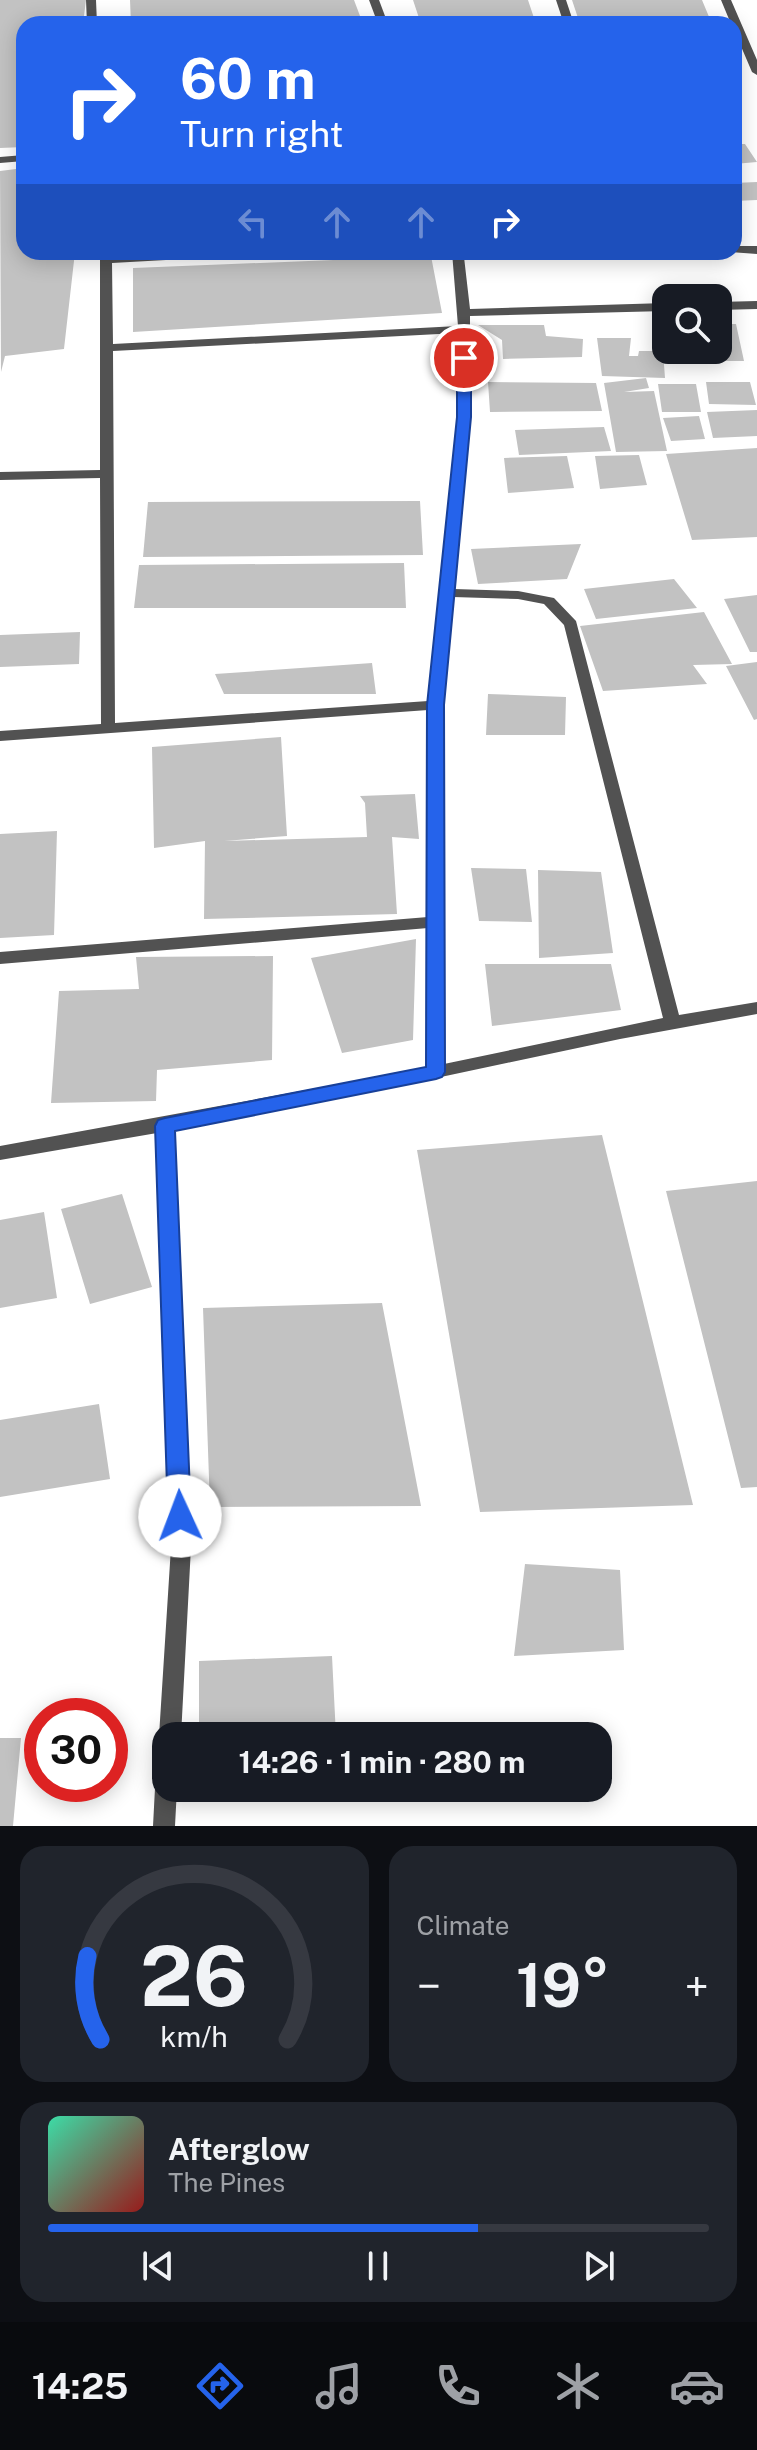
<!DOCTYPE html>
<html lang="en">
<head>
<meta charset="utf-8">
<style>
  :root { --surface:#171b24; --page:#20242c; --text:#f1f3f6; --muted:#9ea1a6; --line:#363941; --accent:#2563eb }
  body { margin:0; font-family:"Public Sans",sans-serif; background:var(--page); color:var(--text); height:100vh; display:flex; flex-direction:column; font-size:30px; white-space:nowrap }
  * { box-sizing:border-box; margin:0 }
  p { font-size:26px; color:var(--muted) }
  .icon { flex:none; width:44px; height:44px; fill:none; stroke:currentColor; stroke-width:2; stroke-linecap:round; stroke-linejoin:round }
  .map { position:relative; height:1826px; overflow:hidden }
  .side { display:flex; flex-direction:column; gap:20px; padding:20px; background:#0d0f14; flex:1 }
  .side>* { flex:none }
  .hud { position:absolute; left:16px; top:16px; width:726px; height:244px; border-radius:24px; box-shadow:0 4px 20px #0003; background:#2563eb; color:#fff; overflow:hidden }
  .tools { position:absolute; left:652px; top:284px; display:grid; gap:16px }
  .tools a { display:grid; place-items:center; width:80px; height:80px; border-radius:16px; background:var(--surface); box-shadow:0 4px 20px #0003; font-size:40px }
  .speed { position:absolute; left:24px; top:1698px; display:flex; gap:16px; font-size:40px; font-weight:700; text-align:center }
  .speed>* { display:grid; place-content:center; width:104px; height:104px; border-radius:50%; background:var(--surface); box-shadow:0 4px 20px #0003; line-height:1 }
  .speed .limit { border:12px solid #d22; background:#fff; color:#111 }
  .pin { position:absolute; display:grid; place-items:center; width:68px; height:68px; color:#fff; margin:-34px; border:4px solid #fff; border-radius:50%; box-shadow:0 2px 8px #0007 }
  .me { position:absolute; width:88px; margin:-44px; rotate:358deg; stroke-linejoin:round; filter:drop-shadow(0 0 6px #0008) }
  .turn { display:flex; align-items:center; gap:28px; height:168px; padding:0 32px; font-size:36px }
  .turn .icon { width:104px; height:104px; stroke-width:2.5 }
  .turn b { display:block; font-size:56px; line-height:68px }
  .lanes { display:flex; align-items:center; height:76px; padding:0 32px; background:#0003; justify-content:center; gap:40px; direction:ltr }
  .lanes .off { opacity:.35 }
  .big { font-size:60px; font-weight:700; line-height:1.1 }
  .side .card { flex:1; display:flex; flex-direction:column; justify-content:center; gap:12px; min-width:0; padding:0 28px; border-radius:24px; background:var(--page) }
  .side .dial { align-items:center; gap:0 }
  .dial svg { height:208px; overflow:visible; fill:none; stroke:var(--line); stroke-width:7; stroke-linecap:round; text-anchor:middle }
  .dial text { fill:var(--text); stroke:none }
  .song { display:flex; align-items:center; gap:24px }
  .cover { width:96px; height:96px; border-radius:12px; background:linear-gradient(135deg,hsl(160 70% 55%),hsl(0 70% 35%)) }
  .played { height:8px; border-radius:4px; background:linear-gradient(90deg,var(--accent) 65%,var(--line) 65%) }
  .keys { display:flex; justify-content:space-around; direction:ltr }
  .heat { display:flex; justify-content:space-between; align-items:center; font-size:44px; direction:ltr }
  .side .tiles { flex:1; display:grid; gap:20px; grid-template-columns:1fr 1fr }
  .card:last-child { grid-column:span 2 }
  .trip { position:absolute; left:152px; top:1722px; width:460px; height:80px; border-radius:24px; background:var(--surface); box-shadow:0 4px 20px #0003; font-weight:700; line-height:80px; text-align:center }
  .menu { display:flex; height:128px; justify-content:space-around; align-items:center; background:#090b0e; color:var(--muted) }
  .menu .icon { width:56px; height:56px }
  .menu .on { color:var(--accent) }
  .menu b { font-size:36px; color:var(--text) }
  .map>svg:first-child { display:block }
  .building { fill:#c2c2c2 }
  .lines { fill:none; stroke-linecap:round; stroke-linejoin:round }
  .street { fill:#525252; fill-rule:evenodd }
  .route { fill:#2563eb; stroke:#184099; stroke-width:2 }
</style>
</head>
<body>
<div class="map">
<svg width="757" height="1826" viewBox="0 0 757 1826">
  <rect width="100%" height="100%" fill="#fff"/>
  <path class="building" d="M 0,0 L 86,0 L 83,24 L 24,24 L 24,147 L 0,148 Z
    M 130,0 L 354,0 L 363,24 L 131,24 Z
    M 413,0 L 528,0 L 536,24 L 421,24 Z
    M 572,0 L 702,0 L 712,24 L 580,24 Z
    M 734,144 L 745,144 L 757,162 L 734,164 Z
    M 24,168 L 24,252 L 75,252 L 64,349 L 5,356 L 1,372 L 0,171 Z
    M 757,182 L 757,200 L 734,201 L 734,183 Z
    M 431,256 L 442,313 L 133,332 L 133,268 Z
    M 718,324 L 736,324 L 744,361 L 702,361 L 700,350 L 718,350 Z
    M 478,325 L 544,325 L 546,336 L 583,339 L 582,357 L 503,359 L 502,340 Z
    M 597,338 L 631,338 L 629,356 L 638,356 L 639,351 L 663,351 L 665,378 L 602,376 Z
    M 646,378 L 649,388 L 624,392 L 654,391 L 667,451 L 616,452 L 604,383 Z
    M 488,382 L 596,383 L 602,411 L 490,412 Z
    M 706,382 L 750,382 L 756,405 L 709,404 Z
    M 658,384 L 696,384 L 701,412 L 662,412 Z
    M 757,410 L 757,436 L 713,438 L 707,412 Z
    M 699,416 L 705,439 L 671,441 L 663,418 Z
    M 604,427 L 611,451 L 519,455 L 515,430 Z
    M 757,448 L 757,537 L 692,540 L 666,454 Z
    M 639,455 L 647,485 L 600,489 L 595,456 Z
    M 567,456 L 574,488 L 508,493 L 504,458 Z
    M 420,501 L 423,555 L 143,557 L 148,502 Z
    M 581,544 L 567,579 L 478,584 L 471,549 Z
    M 404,563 L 406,608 L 134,608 L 139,565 Z
    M 674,579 L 697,608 L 596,619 L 584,589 Z
    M 757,595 L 757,652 L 750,652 L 724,599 Z
    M 704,612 L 732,664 L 693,665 L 707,684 L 603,691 L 580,626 Z
    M 80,632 L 79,664 L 0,667 L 0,635 Z
    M 757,662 L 757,719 L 754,720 L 726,666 Z
    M 372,663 L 376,694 L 224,694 L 215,674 Z
    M 488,694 L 566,697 L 565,735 L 486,735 Z
    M 281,737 L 287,836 L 224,841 L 367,837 L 365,803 L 360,796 L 415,794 L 419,839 L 392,837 L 397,914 L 204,919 L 205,841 L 154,848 L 152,747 Z
    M 57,831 L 54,935 L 0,938 L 0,834 Z
    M 471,868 L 526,869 L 532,922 L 479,921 Z
    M 538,870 L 601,872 L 613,953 L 539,958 Z
    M 416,939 L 413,1040 L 342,1053 L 311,958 Z
    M 273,956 L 272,1060 L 157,1070 L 156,1101 L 51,1103 L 59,991 L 139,989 L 136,957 Z
    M 485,964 L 611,964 L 621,1010 L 492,1026 Z
    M 602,1135 L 693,1505 L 480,1512 L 417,1150 Z
    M 757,1181 L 757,1487 L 741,1488 L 666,1191 Z
    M 122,1194 L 152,1287 L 90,1304 L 61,1209 Z
    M 44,1212 L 57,1298 L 0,1308 L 0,1220 Z
    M 382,1303 L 421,1506 L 210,1507 L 203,1308 Z
    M 99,1404 L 110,1479 L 0,1497 L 0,1420 Z
    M 525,1564 L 620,1570 L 624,1650 L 514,1656 Z
    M 332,1656 L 336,1736 L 199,1736 L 199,1661 Z
    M 0,1738 L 21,1738 L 13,1826 L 0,1826 Z
    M 294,1788 L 339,1788 L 340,1800 L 294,1789 Z"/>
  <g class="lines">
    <path class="street" d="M 86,0 L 96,0 L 97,24 L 87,24 Z
      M 369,0 L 379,0 L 388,24 L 378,24 Z
      M 556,0 L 566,0 L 574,24 L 564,24 Z
      M 721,0 L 731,0 L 757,60 L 757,75 L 752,72 L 734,30 L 734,24 L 731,24 Z
      M 24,155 L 24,161 L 0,163 L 0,157 Z
      M 734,246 L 757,246 L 757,254 L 730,252 L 734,252 Z
      M 100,252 L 112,252 L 112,256 L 244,252 L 238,256 L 112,263 L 113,344 L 458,326 L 452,252 L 603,252 L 597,256 L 464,257 L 470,309 L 666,303 L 666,311 L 470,316 L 470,417 L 454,589 L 518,591 L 554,598 L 576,621 L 679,1015 L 757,1002 L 757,1014 L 620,1039 L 394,1087 L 174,1129 L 191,1547 L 181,1736 L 166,1736 L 166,1745 L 159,1736 L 171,1547 L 157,1133 L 0,1160 L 0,1146 L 427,1068 L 428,928 L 0,964 L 0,952 L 428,917 L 428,710 L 0,741 L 0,731 L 101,724 L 100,478 L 0,480 L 0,472 L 100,470 ZM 458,333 L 458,417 L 428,701 L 115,723 L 113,351 ZM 453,597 L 518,599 L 544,604 L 564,625 L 663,1018 L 444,1064 L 442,705 Z
      M 757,301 L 757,309 L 718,310 L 718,302 Z
      M 166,1778 L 166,1788 L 177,1788 L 175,1826 L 153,1826 L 155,1788 L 158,1781 Z"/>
  </g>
  <path class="route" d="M 464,354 L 471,358 L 471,417 L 444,705 L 445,1072 L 442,1077 L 436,1079 L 175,1131 L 191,1516 L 188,1523 L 180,1526 L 172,1523 L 168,1516 L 155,1126 L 158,1120 L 165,1118 L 426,1067 L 427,705 L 457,417 L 457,358 Z"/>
</svg>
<div class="tools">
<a><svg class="icon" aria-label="search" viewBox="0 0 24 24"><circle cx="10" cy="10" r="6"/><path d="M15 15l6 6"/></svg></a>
</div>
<div class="speed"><div class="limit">30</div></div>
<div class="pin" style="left:464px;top:358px;background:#d93025"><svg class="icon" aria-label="arrive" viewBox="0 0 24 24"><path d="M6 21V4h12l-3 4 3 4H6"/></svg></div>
<svg class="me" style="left:180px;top:1516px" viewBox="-20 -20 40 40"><circle r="19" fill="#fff"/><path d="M0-13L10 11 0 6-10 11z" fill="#2563eb"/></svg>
<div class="trip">14:26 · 1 min · 280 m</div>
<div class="hud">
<div class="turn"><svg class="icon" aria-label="right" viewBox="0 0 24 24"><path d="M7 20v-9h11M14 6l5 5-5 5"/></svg><div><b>60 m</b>Turn right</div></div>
<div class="lanes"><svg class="icon off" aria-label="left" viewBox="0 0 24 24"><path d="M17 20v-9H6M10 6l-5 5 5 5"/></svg><svg class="icon off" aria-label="ahead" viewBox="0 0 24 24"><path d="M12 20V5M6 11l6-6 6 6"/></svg><svg class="icon off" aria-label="ahead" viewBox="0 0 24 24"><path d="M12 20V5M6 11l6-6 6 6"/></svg><svg class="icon" aria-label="right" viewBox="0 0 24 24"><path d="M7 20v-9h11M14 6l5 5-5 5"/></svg></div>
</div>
</div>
<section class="side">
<div class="tiles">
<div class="card dial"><svg viewBox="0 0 100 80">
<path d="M14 69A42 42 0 1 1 86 69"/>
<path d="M14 69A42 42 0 0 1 9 37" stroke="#2563eb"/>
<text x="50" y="56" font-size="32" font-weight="700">26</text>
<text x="50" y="72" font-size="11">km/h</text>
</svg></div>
<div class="card"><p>Climate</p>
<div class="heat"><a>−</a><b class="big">19°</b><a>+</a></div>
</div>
<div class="card">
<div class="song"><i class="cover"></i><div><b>Afterglow</b><p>The Pines</p></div></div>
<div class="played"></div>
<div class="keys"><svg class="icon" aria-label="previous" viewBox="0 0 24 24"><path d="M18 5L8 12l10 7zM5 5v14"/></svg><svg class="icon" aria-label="pause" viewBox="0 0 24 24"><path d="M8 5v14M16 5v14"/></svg><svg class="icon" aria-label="next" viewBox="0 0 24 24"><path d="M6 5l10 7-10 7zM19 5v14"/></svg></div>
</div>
</div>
</section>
<nav class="menu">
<b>14:25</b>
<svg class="icon on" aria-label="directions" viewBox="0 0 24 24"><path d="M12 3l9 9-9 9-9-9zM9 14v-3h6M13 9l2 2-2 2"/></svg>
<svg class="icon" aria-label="music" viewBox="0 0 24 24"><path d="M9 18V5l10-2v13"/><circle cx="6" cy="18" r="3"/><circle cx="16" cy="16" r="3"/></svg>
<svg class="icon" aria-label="phone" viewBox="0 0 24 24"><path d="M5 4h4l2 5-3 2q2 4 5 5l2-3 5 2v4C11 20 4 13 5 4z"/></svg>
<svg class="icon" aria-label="climate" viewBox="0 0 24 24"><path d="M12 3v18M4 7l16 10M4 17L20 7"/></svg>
<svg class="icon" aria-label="car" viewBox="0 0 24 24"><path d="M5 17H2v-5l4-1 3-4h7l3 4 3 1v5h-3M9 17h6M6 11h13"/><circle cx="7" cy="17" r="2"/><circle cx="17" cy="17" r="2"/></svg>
</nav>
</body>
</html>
